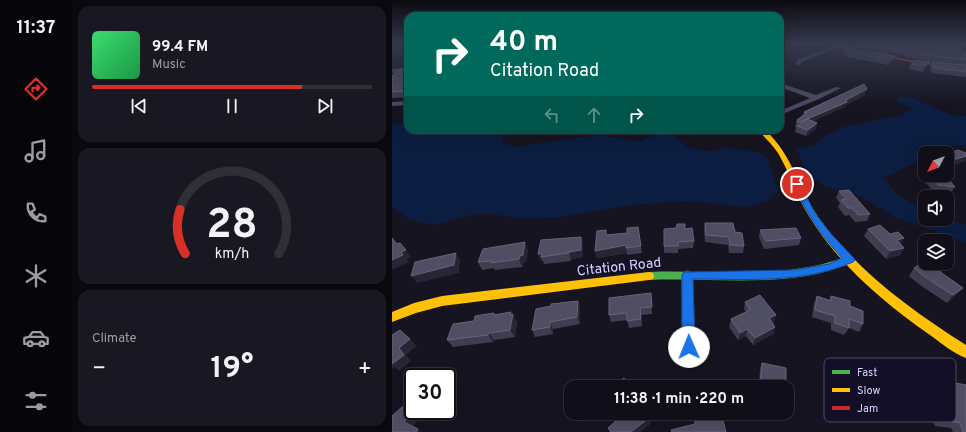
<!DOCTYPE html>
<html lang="en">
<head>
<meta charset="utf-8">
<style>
  :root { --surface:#100f19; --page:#191822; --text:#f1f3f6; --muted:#9c9ca2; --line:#302f38; --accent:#d93025 }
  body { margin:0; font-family:Overpass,sans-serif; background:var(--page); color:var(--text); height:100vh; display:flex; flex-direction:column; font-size:15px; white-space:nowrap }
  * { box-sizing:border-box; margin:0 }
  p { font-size:13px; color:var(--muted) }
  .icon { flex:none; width:22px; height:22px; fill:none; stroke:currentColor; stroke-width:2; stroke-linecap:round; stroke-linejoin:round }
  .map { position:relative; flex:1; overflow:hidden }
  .sheet { display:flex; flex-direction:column; gap:6px; padding:6px; background:#09080e; width:320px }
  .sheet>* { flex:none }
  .hud { position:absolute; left:12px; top:12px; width:380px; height:122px; border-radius:12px; box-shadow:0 4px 16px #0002,0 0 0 1px var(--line); background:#00695c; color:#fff; overflow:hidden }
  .needle { width:26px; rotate:228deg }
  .tools { position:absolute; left:526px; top:146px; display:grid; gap:8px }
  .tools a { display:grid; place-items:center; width:36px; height:36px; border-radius:8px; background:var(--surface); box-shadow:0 4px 16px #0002,0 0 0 1px var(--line); font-size:20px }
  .speed { position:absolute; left:12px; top:368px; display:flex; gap:8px; font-size:20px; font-weight:700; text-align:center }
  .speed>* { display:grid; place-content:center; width:52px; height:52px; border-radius:50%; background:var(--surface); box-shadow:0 4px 16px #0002,0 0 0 1px var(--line); line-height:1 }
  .speed .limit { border:2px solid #111; border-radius:6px; background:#fff; color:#111 }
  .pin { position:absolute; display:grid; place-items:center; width:34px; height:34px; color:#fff; margin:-17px; border:2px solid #fff; border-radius:50%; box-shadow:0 1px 4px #0007 }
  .me { position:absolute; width:44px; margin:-22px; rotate:359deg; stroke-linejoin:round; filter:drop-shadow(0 0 3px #0008) }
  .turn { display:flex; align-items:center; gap:14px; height:84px; padding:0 20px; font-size:18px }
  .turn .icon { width:52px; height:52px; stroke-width:2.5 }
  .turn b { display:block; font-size:28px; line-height:34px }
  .lanes { display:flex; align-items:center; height:38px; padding:0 20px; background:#0003; justify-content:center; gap:20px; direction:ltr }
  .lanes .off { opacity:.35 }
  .big { font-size:30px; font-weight:700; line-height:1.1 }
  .sheet .widget { flex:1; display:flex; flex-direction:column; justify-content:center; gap:6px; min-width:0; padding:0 14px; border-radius:12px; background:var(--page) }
  .sheet .dial { align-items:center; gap:0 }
  .dial svg { height:104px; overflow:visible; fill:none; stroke:var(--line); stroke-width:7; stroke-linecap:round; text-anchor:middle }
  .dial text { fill:var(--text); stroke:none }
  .song { display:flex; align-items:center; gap:12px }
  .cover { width:48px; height:48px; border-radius:6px; background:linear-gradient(135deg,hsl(140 70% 55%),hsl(140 70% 35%)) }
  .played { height:4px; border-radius:2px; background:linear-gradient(90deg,var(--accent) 75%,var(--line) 75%) }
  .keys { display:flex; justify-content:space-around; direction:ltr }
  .heat { display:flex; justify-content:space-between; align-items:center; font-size:22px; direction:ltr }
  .trip { position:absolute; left:172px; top:380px; width:230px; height:40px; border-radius:12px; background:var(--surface); box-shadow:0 4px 16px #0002,0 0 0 1px var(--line); font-weight:700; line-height:40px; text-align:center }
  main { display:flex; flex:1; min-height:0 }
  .dock { display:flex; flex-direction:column; width:72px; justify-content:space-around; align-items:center; background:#06060a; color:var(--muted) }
  .dock .icon { width:28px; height:28px }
  .dock .selected { color:var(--accent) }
  .dock b { font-size:18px; color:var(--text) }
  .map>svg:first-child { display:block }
  .water { fill:#0b1e41 }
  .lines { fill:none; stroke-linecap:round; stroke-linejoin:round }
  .path { stroke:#44505f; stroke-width:1; stroke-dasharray:1 1.5; stroke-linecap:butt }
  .street { fill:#4a4962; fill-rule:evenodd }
  .fast { fill:#4caf50; fill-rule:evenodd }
  .slow { fill:#ffc107; fill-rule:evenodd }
  .jam { fill:#c62828; fill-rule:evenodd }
  .wall { fill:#403d50 }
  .shaded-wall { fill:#282635 }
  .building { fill:#504e63; stroke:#66637b }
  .route { fill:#1a73e8; stroke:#114b97 }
  .labels { text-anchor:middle; stroke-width:4; stroke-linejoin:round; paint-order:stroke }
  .near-street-label { font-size:14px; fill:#d9d4ff; stroke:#130f26 }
  .key { fill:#130f26; stroke:#4e4a67; stroke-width:1 }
  .key-label { font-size:11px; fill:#d9d4ff }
</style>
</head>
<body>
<main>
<nav class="dock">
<b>11:37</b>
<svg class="icon selected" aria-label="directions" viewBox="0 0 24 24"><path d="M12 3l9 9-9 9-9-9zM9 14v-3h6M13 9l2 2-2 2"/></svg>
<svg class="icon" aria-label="music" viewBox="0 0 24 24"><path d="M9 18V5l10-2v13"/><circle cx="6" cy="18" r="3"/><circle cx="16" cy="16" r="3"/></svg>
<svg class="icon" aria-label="phone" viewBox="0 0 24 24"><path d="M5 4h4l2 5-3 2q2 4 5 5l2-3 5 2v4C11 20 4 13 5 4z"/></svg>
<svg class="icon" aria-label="climate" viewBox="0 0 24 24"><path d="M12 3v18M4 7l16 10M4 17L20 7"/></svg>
<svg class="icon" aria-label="car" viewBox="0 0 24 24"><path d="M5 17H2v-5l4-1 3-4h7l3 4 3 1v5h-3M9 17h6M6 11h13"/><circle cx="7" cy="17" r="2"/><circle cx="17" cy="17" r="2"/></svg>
<svg class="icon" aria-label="filters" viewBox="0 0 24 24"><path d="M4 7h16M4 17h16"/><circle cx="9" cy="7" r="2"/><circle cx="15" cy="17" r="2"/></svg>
</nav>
<section class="sheet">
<div class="widget">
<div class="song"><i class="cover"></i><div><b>99.4 FM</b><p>Music</p></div></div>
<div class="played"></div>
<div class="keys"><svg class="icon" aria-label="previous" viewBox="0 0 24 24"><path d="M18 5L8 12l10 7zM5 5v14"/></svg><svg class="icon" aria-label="pause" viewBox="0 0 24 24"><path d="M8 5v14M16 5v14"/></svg><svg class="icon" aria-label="next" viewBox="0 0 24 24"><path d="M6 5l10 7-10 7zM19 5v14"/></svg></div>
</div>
<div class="widget dial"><svg viewBox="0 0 100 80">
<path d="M14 69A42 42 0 1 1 86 69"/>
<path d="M14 69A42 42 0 0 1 10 35" stroke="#d93025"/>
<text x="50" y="56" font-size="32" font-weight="700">28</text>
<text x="50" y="72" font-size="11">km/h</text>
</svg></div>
<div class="widget"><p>Climate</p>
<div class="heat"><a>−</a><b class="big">19°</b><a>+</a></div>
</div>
</section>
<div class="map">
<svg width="574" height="432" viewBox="0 0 574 432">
  <rect width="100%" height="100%" fill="#161421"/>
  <path class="water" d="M 508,97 L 518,97 L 559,115 L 574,116 L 574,145 L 548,147 L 542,153 L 533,153 L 533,158 L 491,178 L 506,195 L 533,210 L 533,219 L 555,218 L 574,225 L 574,242 L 502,217 L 467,195 L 433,186 L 418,178 L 404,149 L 421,146 L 434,135 L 455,126 L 510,115 L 513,111 L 520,110 L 521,108 L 509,105 L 504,99 Z
    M 16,123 L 16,130 L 116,130 L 110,134 L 112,143 L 122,147 L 207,135 L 246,142 L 270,132 L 271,130 L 282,130 L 279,134 L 297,148 L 310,151 L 323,151 L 332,147 L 365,152 L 375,158 L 386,191 L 377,200 L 358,207 L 294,201 L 239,205 L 167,217 L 131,218 L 86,213 L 41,225 L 15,218 L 0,207 L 0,125 Z"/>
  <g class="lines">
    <path class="path" d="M 0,49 L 16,46"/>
    <path class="street" d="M 448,44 L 454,44 L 411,61 L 407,65 L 403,64 L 407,59 Z
      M 14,56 L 16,56 L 16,65 L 14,64 L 12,57 Z
      M 16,67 L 16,71 L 0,73 L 0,69 Z
      M 388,83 L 424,95 L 444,87 L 449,88 L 427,99 L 388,115 L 388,111 L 418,98 L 388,87 Z
      M 16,101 L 16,105 L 0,106 L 0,102 Z
      M 295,270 L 299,272 L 301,275 L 304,361 L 302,366 L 297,368 L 292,366 L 290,361 L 289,275 L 291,272 Z"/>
    <path class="fast" d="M 457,256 L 461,257 L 462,260 L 461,263 C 443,269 426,275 407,277 C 358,284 307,278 257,280 L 253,279 L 252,276 L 253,273 L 257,272 C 307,270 360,277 410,268 C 426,266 441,261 457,256 Z"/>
    <path class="slow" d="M 366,130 L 373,130 C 400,154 407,189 427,218 C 465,271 519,310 574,345 L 574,358 C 561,353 549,343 538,335 C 492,303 447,265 417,216 C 404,196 398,173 386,153 C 380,144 373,138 366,130 Z
      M 257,272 L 261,273 L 262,276 L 261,279 L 257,280 L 50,306 L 24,313 L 0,322 L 0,312 L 22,303 L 50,296 Z"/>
    <path class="jam" d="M 445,46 L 529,62 L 574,66 L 574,68 L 529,64 L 444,48 Z"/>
  </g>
  <path class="wall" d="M 464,44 L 574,44 L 574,47 L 563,47 L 574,52 L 574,65 L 529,60 L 515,57 L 510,54 L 508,55 L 463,47 Z
    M 453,51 L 503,56 L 501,61 L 496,65 L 452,56 Z
    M 538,62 L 535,67 L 531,72 L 516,69 L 519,64 Z
    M 540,62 L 574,65 L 574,77 L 540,73 L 538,67 Z
    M 16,71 L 16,97 L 0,98 L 0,76 L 11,72 Z
    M 473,95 L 454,105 L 453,107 L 421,121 L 424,129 L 414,136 L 403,132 L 404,128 L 403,126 L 405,120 L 411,115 L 412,112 Z
    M 555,154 L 573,161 L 555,167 Z
    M 530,167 L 533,167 L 533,175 L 553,175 L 563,187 L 558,194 L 542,192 L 526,174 Z
    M 447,191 L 478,214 L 475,221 L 463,222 L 457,215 L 453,216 L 446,207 L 448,203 L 444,198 Z
    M 313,223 L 343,232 L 352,246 L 351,253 L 337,253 L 336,245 L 313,242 L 312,230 Z
    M 246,227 L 250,253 L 235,255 L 235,253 L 205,258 L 203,251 L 215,235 L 235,233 Z
    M 293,229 L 302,241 L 301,248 L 286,249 L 286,253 L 272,253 L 272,246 Z
    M 476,229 L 512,238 L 508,244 L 512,248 L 508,255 L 494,259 L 472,236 Z
    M 368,230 L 409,238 L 407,245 L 372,249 L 367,237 Z
    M 189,237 L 191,244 L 191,257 L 179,259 L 179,261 L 152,264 L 151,261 L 149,261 L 146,254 Z
    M 136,250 L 134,262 L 131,263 L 130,267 L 103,270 L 102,268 L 90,270 L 86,262 Z
    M 537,265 L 551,268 L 548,272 L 564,295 L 555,303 L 528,285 L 517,276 L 522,268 Z
    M 259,293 L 260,314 L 249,315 L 250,326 L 237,328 L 235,320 L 219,322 L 217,315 Z
    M 425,296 L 437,300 L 439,296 L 458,306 L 471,324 L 467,332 L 457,328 L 452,335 L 439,330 L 439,323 L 420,317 L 422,303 Z
    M 186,301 L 188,309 L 188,324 L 161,329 L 161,334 L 143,337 L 140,330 Z
    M 353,302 L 382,322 L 380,323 L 383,327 L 381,334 L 361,345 L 354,336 L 346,340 L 337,327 L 339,319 L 354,312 L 352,309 Z
    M 103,314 L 120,315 L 125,322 L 123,337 L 102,340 L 101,342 L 61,347 L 55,340 L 82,321 Z
    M 370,363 L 394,387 L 367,387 L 368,369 Z
    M 548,380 L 574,432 L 561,432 L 559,428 L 543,426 L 536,406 L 544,399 L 545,400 L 541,387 Z
    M 220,413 L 254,413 L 257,418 L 258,424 L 248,432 L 218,432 L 216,428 L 224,421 Z
    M 350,413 L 362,413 L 361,416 Z
    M 364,413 L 394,413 L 394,414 L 391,420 Z"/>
  <path class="shaded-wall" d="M 512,49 L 510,54 L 508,55 L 510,51 Z
    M 503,56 L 501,61 L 496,65 L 498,60 Z
    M 538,62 L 535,67 L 531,72 L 533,66 Z
    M 475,89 L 473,95 L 454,105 L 453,107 L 408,127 L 405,126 L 406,123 L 454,100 Z
    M 425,123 L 424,129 L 414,136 L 416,130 Z
    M 574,156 L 574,160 L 573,161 L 555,167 L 555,166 L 558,161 Z
    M 189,237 L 191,244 L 191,257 L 179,259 L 179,261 L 177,253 L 177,252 Z
    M 512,238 L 508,245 L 505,240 Z
    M 133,242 L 136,250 L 134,262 L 131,263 L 130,267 L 127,259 Z
    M 234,245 L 235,253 L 205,258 L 203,251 Z
    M 512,248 L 508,255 L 494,259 L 498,251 Z
    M 14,250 L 19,257 L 15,260 L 17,262 L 0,270 L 0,260 L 9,252 Z
    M 64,253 L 68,260 L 67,273 L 25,283 L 19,276 Z
    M 150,253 L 149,257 L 151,261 L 149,261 L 146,254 Z
    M 571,288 L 564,295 L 555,303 L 561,295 Z
    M 186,301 L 188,309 L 188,324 L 185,317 Z
    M 119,312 L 121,316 L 121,314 L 125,322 L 123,337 L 118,330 L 118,315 Z
    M 384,315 L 382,322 L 375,326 L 377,318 Z
    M 158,322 L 161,329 L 161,334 L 158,327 Z
    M 383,327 L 381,334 L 361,345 L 363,338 Z
    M 355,329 L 354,336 L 346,340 L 348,333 Z
    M 97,333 L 102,340 L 101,342 L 96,335 Z
    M 18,339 L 25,346 L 14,355 L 19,361 L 7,371 L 2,367 L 0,369 L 0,364 L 7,348 Z
    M 21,411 L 29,417 L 20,428 L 12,422 Z
    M 257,418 L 258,424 L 248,432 L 239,432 Z
    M 26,429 L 30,432 L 24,432 Z"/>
  <path class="building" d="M 473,44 L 557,44 L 574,52 L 574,60 L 531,55 L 517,52 L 512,49 L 510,51 Z
    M 456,47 L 503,56 L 498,60 L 453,51 Z
    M 522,60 L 538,62 L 533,66 L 519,64 Z
    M 540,62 L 574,65 L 574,72 L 542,68 Z
    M 10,70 L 10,72 L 16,71 L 16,91 L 0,92 L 0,76 L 5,71 Z
    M 472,84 L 475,89 L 454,100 L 455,102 L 406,123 L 405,120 L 415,113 L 412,112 Z
    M 415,119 L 425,123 L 416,130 L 405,126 Z
    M 566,150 L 574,153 L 574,156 L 558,161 L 555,160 L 555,154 Z
    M 530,167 L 533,167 L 533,171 Z
    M 537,175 L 553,175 L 563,187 L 546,185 Z
    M 457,190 L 478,214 L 466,215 L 460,208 L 456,208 L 449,200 L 454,199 L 447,191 Z
    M 313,223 L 341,223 L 343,232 L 350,233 L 352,246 L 338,245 L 337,237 L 314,235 Z
    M 285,224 L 293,224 L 293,229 L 300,228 L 302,241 L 286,242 L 286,246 L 272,246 L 272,229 L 284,228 Z
    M 488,225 L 498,234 L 506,232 L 512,238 L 505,240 L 512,248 L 498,251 L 476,229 Z
    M 246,227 L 249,246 L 234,248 L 234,245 L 203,251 L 205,231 L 214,230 L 214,235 L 235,233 L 235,228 Z
    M 404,228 L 409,238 L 374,241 L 368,230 Z
    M 189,237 L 189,250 L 177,252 L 177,253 L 149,257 L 150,253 L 146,254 L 149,240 Z
    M 0,238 L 5,244 L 8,243 L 14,250 L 9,252 L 11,255 L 0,260 Z
    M 133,242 L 131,255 L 128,256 L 127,259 L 99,263 L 100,261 L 86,262 L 91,249 Z
    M 64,253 L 62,265 L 19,276 L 23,262 Z
    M 532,261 L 533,263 L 534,263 L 537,265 L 539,263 L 543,263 L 551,268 L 547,271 L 571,288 L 561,295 L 533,277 L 522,268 Z
    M 259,293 L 260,307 L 248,308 L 249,319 L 235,321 L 235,313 L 217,315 L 217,298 Z
    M 368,295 L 384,315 L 377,318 L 383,327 L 363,338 L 355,329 L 348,333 L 339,319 L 358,310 L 353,302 Z
    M 425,296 L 439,301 L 439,296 L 458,301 L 458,306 L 471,311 L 471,324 L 457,319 L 457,328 L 443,323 L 443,316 L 423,310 Z
    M 186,301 L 185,317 L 158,322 L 158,327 L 140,330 L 144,309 L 159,306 L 159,304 Z
    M 119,312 L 118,315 L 121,314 L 118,330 L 97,333 L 96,335 L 55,340 L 61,324 L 82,321 L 83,316 L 102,313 L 102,315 Z
    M 8,330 L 18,339 L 7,348 L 12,355 L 0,364 L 0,335 Z
    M 370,363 L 394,368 L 394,387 L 368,387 Z
    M 232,378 L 237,387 L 219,387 Z
    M 548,380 L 574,385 L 574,432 L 571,432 L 568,423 L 551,420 L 544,399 L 556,402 Z
    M 10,407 L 21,411 L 12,422 L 26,429 L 24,432 L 0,432 L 0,416 Z
    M 221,413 L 254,413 L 257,418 L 239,432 L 232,432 L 231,431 L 230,432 L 219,432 L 216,428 L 225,420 Z
    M 330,416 L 334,432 L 280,432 L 279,430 L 303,424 L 303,421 Z"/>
  <linearGradient id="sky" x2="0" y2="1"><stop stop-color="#0c0b12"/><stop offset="0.42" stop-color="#363a4e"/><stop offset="1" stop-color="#363a4e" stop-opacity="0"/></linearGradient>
  <rect width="574" height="105" fill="url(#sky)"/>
  <path class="route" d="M 402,182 L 408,182 L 422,212 L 439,234 L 461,257 L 463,260 L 461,262 C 410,284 355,279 301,279 L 303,347 L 301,351 L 297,353 L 292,351 L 290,347 L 290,275 L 292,272 L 403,270 L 437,264 L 450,258 C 428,234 415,214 401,184 Z"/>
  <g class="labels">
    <g class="near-street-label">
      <text transform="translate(227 266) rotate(-6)" y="5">Citation Road</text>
    </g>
  </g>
  <rect x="432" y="358" width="132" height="64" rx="6" class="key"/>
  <rect x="440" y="370" width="18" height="4" fill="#4caf50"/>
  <rect x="440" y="388" width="18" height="4" fill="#ffc107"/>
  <rect x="440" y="406" width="18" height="4" fill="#c62828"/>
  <g class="key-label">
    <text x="465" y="376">Fast</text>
    <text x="465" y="394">Slow</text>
    <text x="465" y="412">Jam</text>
  </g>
</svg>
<div class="tools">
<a><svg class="needle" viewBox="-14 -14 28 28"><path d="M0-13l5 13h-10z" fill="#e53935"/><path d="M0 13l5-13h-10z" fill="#9c9ca2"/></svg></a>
<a><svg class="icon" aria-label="sound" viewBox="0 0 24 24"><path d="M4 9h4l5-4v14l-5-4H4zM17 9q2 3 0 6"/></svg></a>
<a><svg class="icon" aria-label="layers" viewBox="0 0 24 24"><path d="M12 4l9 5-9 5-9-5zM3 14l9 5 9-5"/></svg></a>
</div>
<div class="speed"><div class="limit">30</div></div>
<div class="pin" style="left:405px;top:184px;background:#d93025"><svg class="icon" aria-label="arrive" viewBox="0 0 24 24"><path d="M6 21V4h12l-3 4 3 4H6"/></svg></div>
<svg class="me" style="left:297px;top:347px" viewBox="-20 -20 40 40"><circle r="19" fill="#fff"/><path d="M0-13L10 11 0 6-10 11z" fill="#1a73e8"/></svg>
<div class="trip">11:38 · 1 min · 220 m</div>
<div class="hud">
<div class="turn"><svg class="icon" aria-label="right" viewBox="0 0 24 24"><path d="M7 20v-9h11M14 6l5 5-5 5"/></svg><div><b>40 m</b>Citation Road</div></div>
<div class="lanes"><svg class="icon off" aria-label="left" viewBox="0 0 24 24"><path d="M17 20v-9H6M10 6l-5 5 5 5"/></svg><svg class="icon off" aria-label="ahead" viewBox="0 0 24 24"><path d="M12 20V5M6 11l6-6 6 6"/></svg><svg class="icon" aria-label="right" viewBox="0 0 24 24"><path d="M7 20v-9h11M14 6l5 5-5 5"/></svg></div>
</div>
</div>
</main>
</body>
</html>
